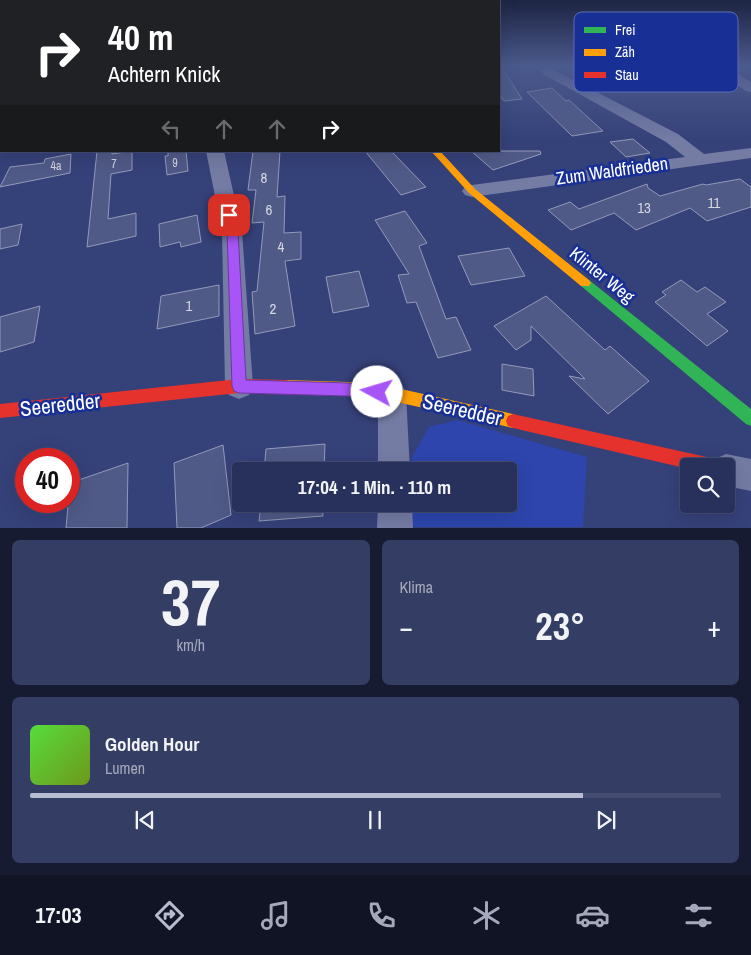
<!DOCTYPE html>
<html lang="de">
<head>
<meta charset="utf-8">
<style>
  :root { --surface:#28315b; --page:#343d64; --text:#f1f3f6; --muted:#a5a9bb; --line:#444c71; --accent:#b8bcd0 }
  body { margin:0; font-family:"Archivo Narrow",sans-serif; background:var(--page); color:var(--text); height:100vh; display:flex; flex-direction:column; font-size:19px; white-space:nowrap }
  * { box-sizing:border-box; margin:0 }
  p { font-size:16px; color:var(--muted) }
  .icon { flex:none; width:28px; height:28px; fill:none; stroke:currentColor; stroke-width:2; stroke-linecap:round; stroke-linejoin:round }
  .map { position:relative; height:528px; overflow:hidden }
  .drawer { display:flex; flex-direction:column; gap:12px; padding:12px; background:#161b32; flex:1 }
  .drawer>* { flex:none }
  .guide { position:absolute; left:0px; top:0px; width:500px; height:152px; box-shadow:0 5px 20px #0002,0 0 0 1px var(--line); background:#202124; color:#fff; overflow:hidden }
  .controls { position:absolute; left:680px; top:458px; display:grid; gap:10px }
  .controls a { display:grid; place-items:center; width:55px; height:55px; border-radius:5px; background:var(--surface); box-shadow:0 5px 20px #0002,0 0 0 1px var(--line); font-size:25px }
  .speed { position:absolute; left:15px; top:448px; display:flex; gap:10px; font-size:25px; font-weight:700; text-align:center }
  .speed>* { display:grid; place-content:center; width:65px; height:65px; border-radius:50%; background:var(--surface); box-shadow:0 5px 20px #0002,0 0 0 1px var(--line); line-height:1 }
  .speed .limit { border:8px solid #d22; background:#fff; color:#111 }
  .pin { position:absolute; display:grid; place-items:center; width:42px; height:42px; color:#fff; margin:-21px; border-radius:10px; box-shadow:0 2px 8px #0006 }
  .me { position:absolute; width:55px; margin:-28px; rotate:276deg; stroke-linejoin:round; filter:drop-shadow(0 0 4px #0008) }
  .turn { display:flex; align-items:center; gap:18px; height:105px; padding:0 25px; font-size:22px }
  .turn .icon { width:65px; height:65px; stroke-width:2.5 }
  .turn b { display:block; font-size:35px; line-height:42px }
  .lanes { display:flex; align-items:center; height:48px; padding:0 25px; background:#0003; justify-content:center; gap:25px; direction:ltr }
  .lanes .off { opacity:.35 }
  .big { font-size:38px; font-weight:700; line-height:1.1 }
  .drawer .widget { flex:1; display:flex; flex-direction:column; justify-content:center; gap:8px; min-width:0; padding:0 18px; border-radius:8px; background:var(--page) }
  .drawer .dial { align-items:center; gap:0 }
  .dial b { font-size:65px; line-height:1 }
  .song { display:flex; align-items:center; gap:15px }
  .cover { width:60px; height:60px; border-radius:8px; background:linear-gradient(135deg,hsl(110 70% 55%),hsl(80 70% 35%)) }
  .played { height:5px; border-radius:2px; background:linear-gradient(90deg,var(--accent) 80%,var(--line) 80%) }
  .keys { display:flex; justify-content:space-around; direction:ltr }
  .heat { display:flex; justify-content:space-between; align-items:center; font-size:28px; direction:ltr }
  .drawer .tiles { flex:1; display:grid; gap:12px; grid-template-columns:1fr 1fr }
  .widget:last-child { grid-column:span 2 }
  .trip { position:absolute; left:232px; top:462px; width:285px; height:50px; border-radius:5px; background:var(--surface); box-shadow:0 5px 20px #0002,0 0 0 1px var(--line); font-weight:700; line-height:50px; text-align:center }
  .tabs { display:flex; height:80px; justify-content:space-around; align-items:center; background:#101424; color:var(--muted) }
  .tabs .icon { width:35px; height:35px }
  .tabs .active { color:var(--accent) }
  .tabs b { font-size:22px; color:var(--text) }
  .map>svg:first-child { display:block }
  .green { fill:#2d45ad }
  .building { fill:#505a87; stroke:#939ab9 }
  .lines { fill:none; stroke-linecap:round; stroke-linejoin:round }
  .street { fill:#747ca4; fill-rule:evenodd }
  .fast { fill:#30b455; fill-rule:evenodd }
  .slow { fill:#ff9f0a; fill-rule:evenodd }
  .jam { fill:#e5322d; fill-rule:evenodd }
  .route { fill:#a855f7; stroke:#6d37a1 }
  .labels { text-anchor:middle; stroke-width:5; stroke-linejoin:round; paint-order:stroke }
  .far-number-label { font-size:12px; fill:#d3d6e1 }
  .number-label { font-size:15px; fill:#d3d6e1 }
  .street-label { font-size:18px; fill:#fff; stroke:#182f96 }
  .near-street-label { font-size:21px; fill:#fff; stroke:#182f96 }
  .key { fill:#182f96; stroke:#5d6db6; stroke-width:1 }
  .key-label { font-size:14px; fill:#fff }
</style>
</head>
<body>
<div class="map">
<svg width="751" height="528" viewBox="0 0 751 528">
  <rect width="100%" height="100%" fill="#354179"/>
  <path class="green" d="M 457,420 L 587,457 L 583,527 L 412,527 L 407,504 L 509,504 L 509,471 L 410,471 L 412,457 L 429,427 Z"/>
  <path class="building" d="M 499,66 L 501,66 L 522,99 L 504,101 L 499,94 Z
    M 552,88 L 566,101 L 569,100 L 603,131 L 572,136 L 527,92 Z
    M 633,139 L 650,153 L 626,157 L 610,142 Z
    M 97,151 L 112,151 L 112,154 L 132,151 L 132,170 L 111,174 L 108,219 L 136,213 L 136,236 L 87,247 Z
    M 168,151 L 186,151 L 188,171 L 167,175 L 165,156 L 168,156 Z
    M 253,151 L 280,151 L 277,197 L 285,196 L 284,233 L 301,232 L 301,259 L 285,261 L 295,326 L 255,334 L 252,292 L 257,291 L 264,222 L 252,223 L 256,190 L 248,190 Z
    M 365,151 L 391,151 L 426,187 L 401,195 Z
    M 471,151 L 540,151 L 541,154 L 493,170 Z
    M 71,154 L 70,173 L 0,187 L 10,167 L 44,163 L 45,159 Z
    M 740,179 L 751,187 L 751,207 L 707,221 L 690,208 L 636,230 L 614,213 L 571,230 L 548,210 L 570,202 L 579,209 L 647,184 L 648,188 L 660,196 L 703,184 L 706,185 Z
    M 405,211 L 427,243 L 419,246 L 446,319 L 456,317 L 471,350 L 438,358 L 416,302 L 407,303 L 398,275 L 409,274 L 375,220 Z
    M 197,215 L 201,242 L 181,247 L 180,242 L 160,247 L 159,224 Z
    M 22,224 L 18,245 L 0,249 L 0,229 Z
    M 509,248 L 525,276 L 471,285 L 458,256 Z
    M 359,271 L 369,306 L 333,313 L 326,277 Z
    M 681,280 L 697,292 L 705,287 L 726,302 L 707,314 L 728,331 L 707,346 L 655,302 L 666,295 L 662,292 Z
    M 219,285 L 219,316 L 157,329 L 161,296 Z
    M 546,296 L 605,350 L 610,346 L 649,381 L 608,414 L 569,376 L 585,379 L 531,326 L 531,340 L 516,350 L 494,326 Z
    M 40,306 L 34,342 L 0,352 L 0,317 Z
    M 502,364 L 533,369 L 534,396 L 502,390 Z
    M 325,444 L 324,471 L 264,471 L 266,449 Z
    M 223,445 L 231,515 L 201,528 L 177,528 L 174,463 Z
    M 128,463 L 127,528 L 66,528 L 70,483 Z
    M 261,504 L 322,504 L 323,516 L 259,521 Z"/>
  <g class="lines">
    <path class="street" d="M 709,66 L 725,66 L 751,82 L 751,92 L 746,91 Z
      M 548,67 L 678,134 L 704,154 L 751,148 L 751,158 L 472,197 L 465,195 L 462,191 L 465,187 L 472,185 L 685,157 L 666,142 L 543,74 L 541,71 Z
      M 206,151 L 224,151 L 242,231 L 253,386 L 249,395 L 239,399 L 229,395 L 225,386 L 222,231 Z
      M 392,380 L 402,384 L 406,394 L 410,471 L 378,471 L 378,394 L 382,384 Z
      M 726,454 L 751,459 L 751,491 L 726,486 L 726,466 L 711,466 L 715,459 Z
      M 378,504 L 412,504 L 413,528 L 377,528 Z"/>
    <path class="fast" d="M 585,278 L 589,280 L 751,409 L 751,426 L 746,424 L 581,286 L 579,283 L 581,280 Z"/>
    <path class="slow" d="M 431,151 L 440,151 L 475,189 L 589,280 L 591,283 L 589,286 L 581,286 L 469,193 Z
      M 286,380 L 348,382 L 392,387 L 513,414 L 518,416 L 520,421 L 518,426 L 513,428 L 392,401 L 348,396 L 286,394 L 281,392 L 279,387 L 281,382 Z"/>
    <path class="jam" d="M 239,379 L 286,380 L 291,382 L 293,387 L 291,392 L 286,394 L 239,393 L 0,418 L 0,404 Z
      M 513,414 L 711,458 L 717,460 L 719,466 L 689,466 L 689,469 L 513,428 L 508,426 L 506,421 L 508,416 Z"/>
  </g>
  <linearGradient id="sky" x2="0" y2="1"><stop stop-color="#1d2443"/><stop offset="0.47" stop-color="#4b5a8c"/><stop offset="1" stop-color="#4b5a8c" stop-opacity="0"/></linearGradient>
  <rect width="751" height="140" fill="url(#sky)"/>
  <path class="route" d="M 229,211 L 234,215 L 238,231 L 246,380 L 348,383 L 382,388 L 384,392 L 382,397 L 377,399 L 348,396 L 239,393 L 234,391 L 232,386 L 227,231 L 224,215 Z"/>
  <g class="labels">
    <g class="far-number-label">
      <text x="175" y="167">9</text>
      <text x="114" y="168">7</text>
      <text x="56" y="170">4a</text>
    </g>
    <g class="number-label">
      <text x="264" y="183">8</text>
      <text x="714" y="208">11</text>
      <text x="644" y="213">13</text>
      <text x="269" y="215">6</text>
      <text x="281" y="252">4</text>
      <text x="189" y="311">1</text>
      <text x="273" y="314">2</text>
    </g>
    <g class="street-label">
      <text transform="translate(612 171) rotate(-8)" y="6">Zum Waldfrieden</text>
      <text transform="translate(602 275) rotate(39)" y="6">Klinter Weg</text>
    </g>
    <g class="near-street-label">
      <text transform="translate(60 405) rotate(-6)" y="7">Seeredder</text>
      <text transform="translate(462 410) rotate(13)" y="7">Seeredder</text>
    </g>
  </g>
  <rect x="574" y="12" width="164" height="80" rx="8" class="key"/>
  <rect x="584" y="27" width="22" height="6" fill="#30b455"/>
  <rect x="584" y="49" width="22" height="7" fill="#ff9f0a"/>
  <rect x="584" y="72" width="22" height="6" fill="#e5322d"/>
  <g class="key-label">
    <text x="615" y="35">Frei</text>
    <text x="615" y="57">Zäh</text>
    <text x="615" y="80">Stau</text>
  </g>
</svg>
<div class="controls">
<a><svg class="icon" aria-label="search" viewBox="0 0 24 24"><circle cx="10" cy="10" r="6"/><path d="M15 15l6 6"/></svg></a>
</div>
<div class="speed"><div class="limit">40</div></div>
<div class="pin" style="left:229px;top:215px;background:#d93025"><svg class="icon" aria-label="arrive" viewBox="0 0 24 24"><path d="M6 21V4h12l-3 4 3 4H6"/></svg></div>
<svg class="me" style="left:377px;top:392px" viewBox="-20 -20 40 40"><circle r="19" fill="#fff"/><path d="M0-13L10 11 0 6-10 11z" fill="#a855f7"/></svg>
<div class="trip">17:04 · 1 Min. · 110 m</div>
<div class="guide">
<div class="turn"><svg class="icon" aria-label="right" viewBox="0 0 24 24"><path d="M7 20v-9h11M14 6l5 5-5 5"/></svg><div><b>40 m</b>Achtern Knick</div></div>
<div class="lanes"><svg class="icon off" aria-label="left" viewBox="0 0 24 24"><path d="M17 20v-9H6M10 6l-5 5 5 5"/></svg><svg class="icon off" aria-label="ahead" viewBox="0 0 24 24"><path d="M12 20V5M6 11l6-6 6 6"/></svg><svg class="icon off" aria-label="ahead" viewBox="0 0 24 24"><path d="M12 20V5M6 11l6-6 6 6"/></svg><svg class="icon" aria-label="right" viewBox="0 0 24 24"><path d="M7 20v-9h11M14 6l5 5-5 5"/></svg></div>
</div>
</div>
<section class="drawer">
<div class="tiles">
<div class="widget dial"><b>37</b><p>km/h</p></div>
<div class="widget"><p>Klima</p>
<div class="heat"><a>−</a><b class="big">23°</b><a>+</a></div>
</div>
<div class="widget">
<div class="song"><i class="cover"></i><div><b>Golden Hour</b><p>Lumen</p></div></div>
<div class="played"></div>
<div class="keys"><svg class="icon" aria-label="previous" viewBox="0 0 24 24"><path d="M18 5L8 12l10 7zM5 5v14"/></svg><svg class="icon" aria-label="pause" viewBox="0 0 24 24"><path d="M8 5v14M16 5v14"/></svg><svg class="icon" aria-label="next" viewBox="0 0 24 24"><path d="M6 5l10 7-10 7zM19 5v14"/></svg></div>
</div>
</div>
</section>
<nav class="tabs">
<b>17:03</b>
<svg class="icon active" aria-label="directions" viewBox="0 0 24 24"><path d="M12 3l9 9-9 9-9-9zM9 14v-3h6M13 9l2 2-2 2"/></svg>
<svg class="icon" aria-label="music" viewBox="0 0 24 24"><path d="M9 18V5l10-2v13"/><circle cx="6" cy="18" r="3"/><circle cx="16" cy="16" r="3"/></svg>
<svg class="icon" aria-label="phone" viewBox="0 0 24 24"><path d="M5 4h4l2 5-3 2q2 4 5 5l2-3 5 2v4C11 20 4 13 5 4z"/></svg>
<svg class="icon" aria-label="climate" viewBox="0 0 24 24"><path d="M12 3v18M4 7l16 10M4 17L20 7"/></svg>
<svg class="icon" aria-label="car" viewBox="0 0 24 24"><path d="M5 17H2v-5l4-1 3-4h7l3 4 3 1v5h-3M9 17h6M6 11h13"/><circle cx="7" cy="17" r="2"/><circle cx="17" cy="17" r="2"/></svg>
<svg class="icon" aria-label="filters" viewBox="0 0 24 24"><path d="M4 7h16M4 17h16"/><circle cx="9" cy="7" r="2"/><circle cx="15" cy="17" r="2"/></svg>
</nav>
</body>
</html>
